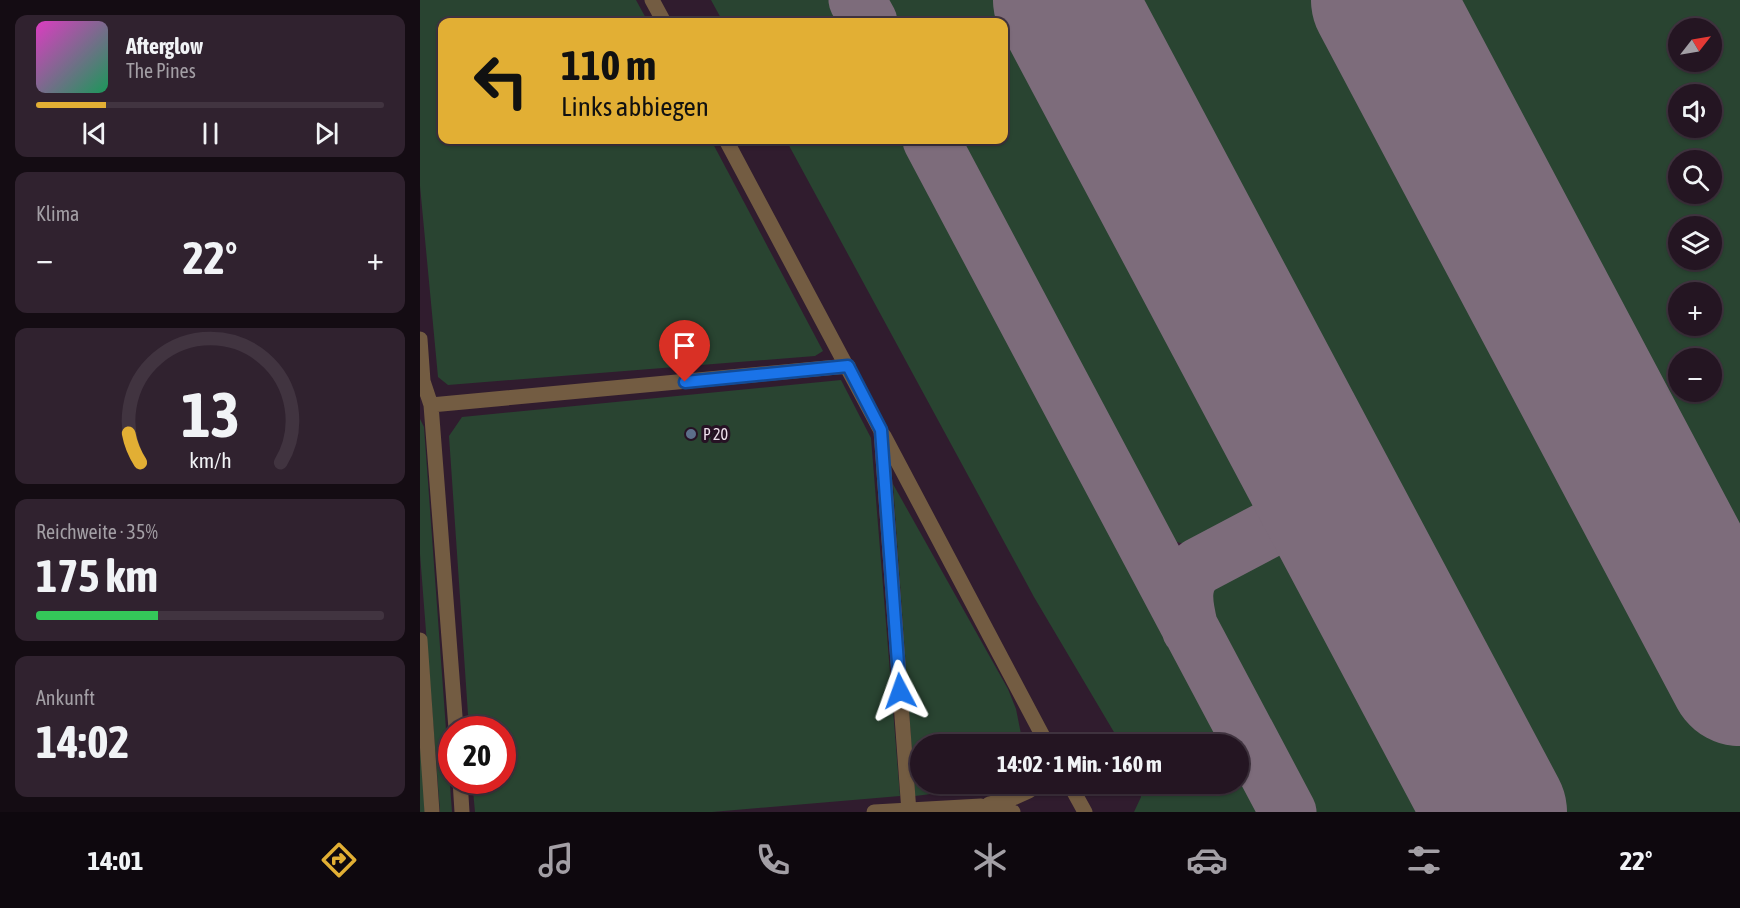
<!DOCTYPE html>
<html lang="de">
<head>
<meta charset="utf-8">
<style>
  :root { --surface:#241522; --page:#30222f; --text:#f1f3f6; --muted:#a39fa5; --line:#413440; --accent:#e2af34 }
  body { margin:0; font-family:"Asap Condensed",sans-serif; background:var(--page); color:var(--text); height:100vh; display:flex; flex-direction:column; font-size:22px; white-space:nowrap }
  * { box-sizing:border-box; margin:0 }
  p { font-size:20px; color:var(--muted) }
  .icon { flex:none; width:33px; height:33px; fill:none; stroke:currentColor; stroke-width:2; stroke-linecap:round; stroke-linejoin:round }
  .map { position:relative; flex:1; overflow:hidden }
  .sheet { display:flex; flex-direction:column; gap:15px; padding:15px; background:#140c13; width:420px }
  .sheet>* { flex:none }
  .guide { position:absolute; left:18px; top:18px; width:570px; height:126px; border-radius:12px; box-shadow:0 2px 4px #0004,0 0 0 2px var(--line); background:#e2af34; color:#111; overflow:hidden }
  .needle { width:39px; rotate:59deg }
  .fabs { position:absolute; left:1248px; top:18px; display:grid; gap:12px }
  .fabs a { display:grid; place-items:center; width:54px; height:54px; border-radius:50%; background:var(--surface); box-shadow:0 2px 4px #0004,0 0 0 2px var(--line); font-size:30px }
  .speed { position:absolute; left:18px; top:716px; display:flex; gap:12px; font-size:30px; font-weight:700; text-align:center }
  .speed>* { display:grid; place-content:center; width:78px; height:78px; border-radius:50%; background:var(--surface); box-shadow:0 2px 4px #0004,0 0 0 2px var(--line); line-height:1 }
  .speed .limit { border:9px solid #d22; background:#fff; color:#111 }
  .pin { position:absolute; display:grid; place-items:center; width:51px; height:51px; color:#fff; margin:-62px -26px; border-radius:50% 50% 50% 0; rotate:-45deg; box-shadow:0 0 6px #0007 }
  .pin .icon { rotate:45deg }
  .me { position:absolute; width:66px; margin:-33px; rotate:356deg; stroke-linejoin:round; filter:drop-shadow(0 0 4px #0008) }
  .turn { display:flex; align-items:center; gap:21px; height:126px; padding:0 24px; font-size:27px }
  .turn .icon { width:78px; height:78px; stroke-width:2.5 }
  .turn b { display:block; font-size:42px; line-height:51px }
  .big { font-size:45px; font-weight:700; line-height:1.1 }
  .sheet .widget { flex:1; display:flex; flex-direction:column; justify-content:center; gap:9px; min-width:0; padding:0 21px; border-radius:12px; background:var(--page) }
  .sheet .dial { align-items:center; gap:0 }
  .dial svg { height:156px; overflow:visible; fill:none; stroke:var(--line); stroke-width:7; stroke-linecap:round; text-anchor:middle }
  .dial text { fill:var(--text); stroke:none }
  .song { display:flex; align-items:center; gap:18px }
  .cover { width:72px; height:72px; border-radius:9px; background:linear-gradient(135deg,hsl(310 70% 55%),hsl(150 70% 35%)) }
  .played { height:6px; border-radius:3px; background:linear-gradient(90deg,var(--accent) 20%,var(--line) 20%) }
  .keys { display:flex; justify-content:space-around; direction:ltr }
  .heat { display:flex; justify-content:space-between; align-items:center; font-size:33px; direction:ltr }
  .charge { height:9px; border-radius:4px; background:linear-gradient(90deg,#34c759 35%,var(--line) 0) }
  .trip { position:absolute; left:490px; top:734px; width:339px; height:60px; border-radius:30px; background:var(--surface); box-shadow:0 2px 4px #0004,0 0 0 2px var(--line); font-weight:700; line-height:60px; text-align:center }
  .tab-bar { display:flex; height:96px; justify-content:space-around; align-items:center; background:#0e080e; color:var(--muted) }
  .tab-bar .icon { width:42px; height:42px }
  .tab-bar .active { color:var(--accent) }
  .tab-bar b { font-size:27px; color:var(--text) }
  main { display:flex; flex:1; min-height:0 }
  .map>svg:first-child { display:block }
  .built { fill:#3a2038; fill-rule:evenodd }
  .green { fill:#294431; fill-rule:evenodd }
  .lines { fill:none; stroke-linecap:round; stroke-linejoin:round }
  .taxiway { stroke:#7d6c7b; stroke-width:57 }
  .runway { stroke:#7d6c7b; stroke-width:142 }
  .minor { stroke:#735c42; stroke-width:15 }
  .route-casing { stroke:#114b97; stroke-width:15 }
  .route { stroke:#1a73e8; stroke-width:10 }
  .service-dot { fill:#5c6f8a; stroke:#261224; stroke-width:2 }
  .labels { text-anchor:middle; stroke-width:6; stroke-linejoin:round; paint-order:stroke }
  .poi-label { font-size:16px; fill:#eddfeb; stroke:#261224; text-anchor:start }
</style>
</head>
<body>
<main>
<section class="sheet">
<div class="widget">
<div class="song"><i class="cover"></i><div><b>Afterglow</b><p>The Pines</p></div></div>
<div class="played"></div>
<div class="keys"><svg class="icon" aria-label="previous" viewBox="0 0 24 24"><path d="M18 5L8 12l10 7zM5 5v14"/></svg><svg class="icon" aria-label="pause" viewBox="0 0 24 24"><path d="M8 5v14M16 5v14"/></svg><svg class="icon" aria-label="next" viewBox="0 0 24 24"><path d="M6 5l10 7-10 7zM19 5v14"/></svg></div>
</div>
<div class="widget"><p>Klima</p>
<div class="heat"><a>−</a><b class="big">22°</b><a>+</a></div>
</div>
<div class="widget dial"><svg viewBox="0 0 100 80">
<path d="M14 69A42 42 0 1 1 86 69"/>
<path d="M14 69A42 42 0 0 1 8 54" stroke="#e2af34"/>
<text x="50" y="56" font-size="32" font-weight="700">13</text>
<text x="50" y="72" font-size="11">km/h</text>
</svg></div>
<div class="widget"><p>Reichweite · 35%</p><b class="big">175 km</b><div class="charge"></div></div>
<div class="widget"><p>Ankunft</p><b class="big">14:02</b></div>
</section>
<div class="map">
<svg width="1320" height="812" viewBox="0 0 1320 812">
  <rect width="100%" height="100%" fill="#301c2e"/>
  <path class="built" d="M 312,0 L 1320,0 L 1320,812 L 743,812 L 819,783 L 819,744 L 707,744 L 386,140 L 584,140 L 584,22 L 324,22 ZM 1258,28 L 1292,28 L 1292,62 L 1258,62 ZM 1258,94 L 1292,94 L 1292,128 L 1258,128 ZM 1258,160 L 1292,160 L 1292,194 L 1258,194 ZM 1258,226 L 1292,226 L 1292,260 L 1258,260 ZM 1258,292 L 1292,292 L 1292,326 L 1258,326 ZM 1258,358 L 1292,358 L 1292,392 L 1258,392 Z"/>
  <path class="green" d="M 0,0 L 216,0 L 228,22 L 22,22 L 22,140 L 291,140 L 403,351 L 395,356 L 28,385 L 18,377 L 0,186 Z
    M 291,0 L 420,0 L 432,22 L 303,22 Z
    M 456,0 L 599,0 L 844,459 C 846,474 849,491 844,505 C 839,517 826,523 815,528 C 785,544 756,556 733,522 L 530,140 L 584,140 L 584,22 L 468,22 Z
    M 689,0 L 1320,0 L 1320,812 L 1120,812 ZM 1258,28 L 1292,28 L 1292,62 L 1258,62 ZM 1292,94 L 1292,128 L 1258,128 L 1258,94 ZM 1292,160 L 1292,194 L 1258,194 L 1258,160 ZM 1258,226 L 1292,226 L 1292,260 L 1258,260 ZM 1258,292 L 1292,292 L 1292,326 L 1258,326 ZM 1258,358 L 1292,358 L 1292,392 L 1258,392 Z
    M 366,140 L 494,140 L 815,744 L 701,744 L 614,597 Z
    M 421,380 L 451,438 L 480,796 L 292,812 L 55,812 L 52,780 L 82,780 L 82,729 L 49,729 L 29,436 L 42,417 Z
    M 0,419 L 4,427 L 32,812 L 20,812 L 0,554 Z
    M 473,484 L 588,689 L 596,709 L 603,744 L 501,744 L 501,783 L 595,783 L 593,786 L 572,794 L 559,788 L 495,796 Z
    M 853,546 C 879,547 889,552 905,573 L 1032,812 L 887,812 L 790,630 C 771,576 813,564 853,546 Z
    M 0,733 L 5,812 L 0,812 Z
    M 819,752 L 851,812 L 714,812 L 721,797 L 718,783 L 819,783 Z"/>
  <g class="lines">
    <path class="taxiway" d="M 437,0 L 449,22
      M 511,140 L 868,812
      M 770,629 C 765,608 758,581 779,566 L 883,511 C 908,507 913,518 928,533"/>
    <path class="runway" d="M 644,0 L 1076,812
      M 962,0 L 1320,675"/>
    <path class="minor" d="M 232,0 L 244,22
      M 306,140 L 461,431 L 489,812
      M 0,339 L 3,381 L 0,389
      M 3,381 L 11,405 L 36,729
      M 11,405 L 428,366
      M 464,436 L 627,744
      M 0,640 L 12,812
      M 40,780 L 42,812
      M 649,783 L 665,812
      M 569,804 L 591,799 L 609,791 L 612,783
      M 454,812 L 561,806 L 593,812"/>
  </g>
  <g class="lines">
    <defs>
      <path id="route" d="M 265,382 L 428,366 L 461,430 L 480,691"/>
    </defs>
    <use href="#route" class="route-casing"/>
    <use href="#route" class="route"/>
  </g>
  <circle class="service-dot" cx="271" cy="434" r="6"/>
  <g class="labels">
    <g class="poi-label">
      <text x="283" y="440">P 20</text>
    </g>
  </g>
</svg>
<div class="fabs">
<a><svg class="needle" viewBox="-14 -14 28 28"><path d="M0-13l5 13h-10z" fill="#e53935"/><path d="M0 13l5-13h-10z" fill="#a39fa5"/></svg></a>
<a><svg class="icon" aria-label="sound" viewBox="0 0 24 24"><path d="M4 9h4l5-4v14l-5-4H4zM17 9q2 3 0 6"/></svg></a>
<a><svg class="icon" aria-label="search" viewBox="0 0 24 24"><circle cx="10" cy="10" r="6"/><path d="M15 15l6 6"/></svg></a>
<a><svg class="icon" aria-label="layers" viewBox="0 0 24 24"><path d="M12 4l9 5-9 5-9-5zM3 14l9 5 9-5"/></svg></a>
<a>+</a>
<a>−</a>
</div>
<div class="speed"><div class="limit">20</div></div>
<div class="pin" style="left:265px;top:382px;background:#d93025"><svg class="icon" aria-label="arrive" viewBox="0 0 24 24"><path d="M6 21V4h12l-3 4 3 4H6"/></svg></div>
<svg class="me" style="left:480px;top:691px" viewBox="-20 -20 40 40"><path d="M0-17L14 15 0 8-14 15z" fill="#1a73e8" stroke="#fff" stroke-width="4"/></svg>
<div class="trip">14:02 · 1 Min. · 160 m</div>
<div class="guide">
<div class="turn"><svg class="icon" aria-label="left" viewBox="0 0 24 24"><path d="M17 20v-9H6M10 6l-5 5 5 5"/></svg><div><b>110 m</b>Links abbiegen</div></div>
</div>
</div>
</main>
<nav class="tab-bar">
<b>14:01</b>
<svg class="icon active" aria-label="directions" viewBox="0 0 24 24"><path d="M12 3l9 9-9 9-9-9zM9 14v-3h6M13 9l2 2-2 2"/></svg>
<svg class="icon" aria-label="music" viewBox="0 0 24 24"><path d="M9 18V5l10-2v13"/><circle cx="6" cy="18" r="3"/><circle cx="16" cy="16" r="3"/></svg>
<svg class="icon" aria-label="phone" viewBox="0 0 24 24"><path d="M5 4h4l2 5-3 2q2 4 5 5l2-3 5 2v4C11 20 4 13 5 4z"/></svg>
<svg class="icon" aria-label="climate" viewBox="0 0 24 24"><path d="M12 3v18M4 7l16 10M4 17L20 7"/></svg>
<svg class="icon" aria-label="car" viewBox="0 0 24 24"><path d="M5 17H2v-5l4-1 3-4h7l3 4 3 1v5h-3M9 17h6M6 11h13"/><circle cx="7" cy="17" r="2"/><circle cx="17" cy="17" r="2"/></svg>
<svg class="icon" aria-label="filters" viewBox="0 0 24 24"><path d="M4 7h16M4 17h16"/><circle cx="9" cy="7" r="2"/><circle cx="15" cy="17" r="2"/></svg>
<b>22°</b>
</nav>
</body>
</html>
